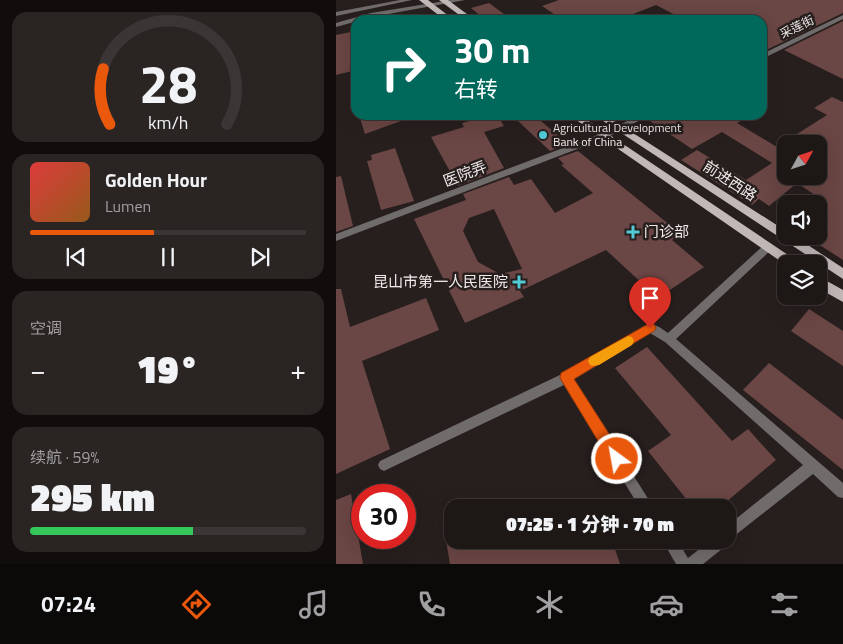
<!DOCTYPE html>
<html lang="zh">
<head>
<meta charset="utf-8">
<style>
  :root { --surface:#1d1716; --page:#2a2423; --text:#f1f3f6; --muted:#a09fa1; --line:#3b3635; --accent:#ea580c }
  body { margin:0; font-family:"Titillium Web","Noto Sans SC",sans-serif; background:var(--page); color:var(--text); height:100vh; display:flex; flex-direction:column; font-size:19px; white-space:nowrap }
  * { box-sizing:border-box; margin:0 }
  p { font-size:16px; color:var(--muted) }
  .icon { flex:none; width:28px; height:28px; fill:none; stroke:currentColor; stroke-width:2; stroke-linecap:round; stroke-linejoin:round }
  .map { position:relative; flex:1; overflow:hidden }
  .side { display:flex; flex-direction:column; gap:12px; padding:12px; background:#100d0c; width:336px }
  .side>* { flex:none }
  .guide { position:absolute; left:15px; top:15px; width:416px; height:105px; border-radius:15px; box-shadow:0 5px 20px #0002,0 0 0 1px var(--line); background:#00695c; color:#fff; overflow:hidden }
  .needle { width:32px; rotate:50deg }
  .controls { position:absolute; left:441px; top:135px; display:grid; gap:10px }
  .controls a { display:grid; place-items:center; width:50px; height:50px; border-radius:10px; background:var(--surface); box-shadow:0 5px 20px #0002,0 0 0 1px var(--line); font-size:25px }
  .speed { position:absolute; left:15px; top:484px; display:flex; gap:10px; font-size:25px; font-weight:700; text-align:center }
  .speed>* { display:grid; place-content:center; width:65px; height:65px; border-radius:50%; background:var(--surface); box-shadow:0 5px 20px #0002,0 0 0 1px var(--line); line-height:1 }
  .speed .limit { border:8px solid #d22; background:#fff; color:#111 }
  .pin { position:absolute; display:grid; place-items:center; width:42px; height:42px; color:#fff; margin:-51px -21px; border-radius:50% 50% 50% 0; rotate:-45deg; box-shadow:0 0 5px #0007 }
  .pin .icon { rotate:45deg }
  .me { position:absolute; width:55px; margin:-28px; rotate:328deg; stroke-linejoin:round; filter:drop-shadow(0 0 4px #0008) }
  .turn { display:flex; align-items:center; gap:18px; height:105px; padding:0 20px; font-size:22px }
  .turn .icon { width:65px; height:65px; stroke-width:2.5 }
  .turn b { display:block; font-size:35px; line-height:42px }
  .big { font-size:38px; font-weight:800; line-height:1.1 }
  .side .tile { flex:1; display:flex; flex-direction:column; justify-content:center; gap:8px; min-width:0; padding:0 18px; border-radius:15px; background:var(--page) }
  .side .dial { align-items:center; gap:0 }
  .dial svg { height:130px; overflow:visible; fill:none; stroke:var(--line); stroke-width:7; stroke-linecap:round; text-anchor:middle }
  .dial text { fill:var(--text); stroke:none }
  .song { display:flex; align-items:center; gap:15px }
  .cover { width:60px; height:60px; border-radius:8px; background:linear-gradient(135deg,hsl(0 70% 55%),hsl(30 70% 35%)) }
  .played { height:5px; border-radius:2px; background:linear-gradient(90deg,var(--accent) 45%,var(--line) 45%) }
  .keys { display:flex; justify-content:space-around; direction:ltr }
  .heat { display:flex; justify-content:space-between; align-items:center; font-size:28px; direction:ltr }
  .charge { height:8px; border-radius:4px; background:linear-gradient(90deg,#34c759 59%,var(--line) 0) }
  .trip { position:absolute; left:108px; top:499px; width:292px; height:50px; border-radius:15px; background:var(--surface); box-shadow:0 5px 20px #0002,0 0 0 1px var(--line); font-weight:800; line-height:50px; text-align:center }
  .tab-bar { display:flex; height:80px; justify-content:space-around; align-items:center; background:#0c0909; color:var(--muted) }
  .tab-bar .icon { width:35px; height:35px }
  .tab-bar .current { color:var(--accent) }
  .tab-bar b { font-size:22px; color:var(--text) }
  main { display:flex; flex:1; min-height:0 }
  .map>svg:first-child { display:block }
  .building { fill:#6a4644; fill-rule:evenodd }
  .lines { fill:none; stroke-linecap:round; stroke-linejoin:round }
  .minor { fill:#706c6b; fill-rule:evenodd }
  .primary { fill:#c1b8b7; fill-rule:evenodd }
  .route { fill:#ea580c; stroke:#983908 }
  .slow { fill:#f59e0b }
  .poi-dot { fill:#52cbd7; stroke:#271f1e; stroke-width:2 }
  .labels { text-anchor:middle; stroke-width:5; stroke-linejoin:round; paint-order:stroke }
  .far-street-label { font-size:12px; fill:#f1eceb; stroke:#271f1e }
  .far-poi-label { font-size:12px; fill:#f1eceb; stroke:#271f1e; text-anchor:start }
  .street-label { font-size:15px; fill:#f1eceb; stroke:#271f1e }
  .poi-label { font-size:15px; fill:#f1eceb; stroke:#271f1e; text-anchor:start }
</style>
</head>
<body>
<main>
<section class="side">
<div class="tile dial"><svg viewBox="0 0 100 80">
<path d="M14 69A42 42 0 1 1 86 69"/>
<path d="M14 69A42 42 0 0 1 10 35" stroke="#ea580c"/>
<text x="50" y="56" font-size="32" font-weight="700">28</text>
<text x="50" y="72" font-size="11">km/h</text>
</svg></div>
<div class="tile">
<div class="song"><i class="cover"></i><div><b>Golden Hour</b><p>Lumen</p></div></div>
<div class="played"></div>
<div class="keys"><svg class="icon" aria-label="previous" viewBox="0 0 24 24"><path d="M18 5L8 12l10 7zM5 5v14"/></svg><svg class="icon" aria-label="pause" viewBox="0 0 24 24"><path d="M8 5v14M16 5v14"/></svg><svg class="icon" aria-label="next" viewBox="0 0 24 24"><path d="M6 5l10 7-10 7zM19 5v14"/></svg></div>
</div>
<div class="tile"><p>空调</p>
<div class="heat"><a>−</a><b class="big">19°</b><a>+</a></div>
</div>
<div class="tile"><p>续航 · 59%</p><b class="big">295 km</b><div class="charge"></div></div>
</section>
<div class="map">
<svg width="507" height="564" viewBox="0 0 507 564">
  <rect width="100%" height="100%" fill="#271f1e"/>
  <path class="building" d="M 223,0 L 507,0 L 507,13 L 426,52 L 426,20 L 349,20 L 320,5 L 282,20 L 227,20 L 206,6 Z
    M 153,3 L 176,20 L 150,20 L 135,8 Z
    M 507,21 L 507,79 L 448,50 Z
    M 20,31 L 20,70 L 0,75 L 0,35 Z
    M 496,97 L 507,102 L 507,260 L 482,244 L 482,197 L 461,183 L 433,206 L 423,199 L 416,205 L 345,160 L 361,150 L 410,180 L 436,163 L 386,132 L 356,149 L 311,119 L 316,115 L 415,115 L 401,123 L 441,147 L 450,141 L 450,176 L 482,176 L 482,144 L 478,144 L 461,134 L 491,115 L 478,108 Z
    M 23,115 L 76,115 L 76,117 L 29,134 Z
    M 157,115 L 161,115 L 168,126 L 148,132 L 168,168 L 122,186 L 95,137 L 128,127 L 126,123 Z
    M 194,115 L 198,115 L 226,139 L 228,138 L 234,143 L 214,151 L 181,120 Z
    M 59,148 L 78,201 L 45,210 L 31,161 L 36,160 L 35,155 Z
    M 242,151 L 345,234 L 336,240 L 368,267 L 322,298 L 270,250 L 184,291 L 188,297 L 129,323 L 78,219 L 130,200 L 127,194 L 173,177 L 178,185 L 195,179 L 219,213 L 257,193 L 225,165 L 228,164 L 222,158 ZM 158,209 L 186,269 L 164,274 L 142,262 L 127,231 L 133,218 Z
    M 5,176 L 17,226 L 0,232 L 0,177 Z
    M 0,289 L 5,289 L 14,327 L 90,298 L 103,330 L 26,361 L 54,449 L 0,474 Z
    M 473,309 L 507,331 L 507,366 L 455,331 Z
    M 311,347 L 396,441 L 412,429 L 440,460 L 383,508 L 342,508 L 351,500 L 312,451 L 335,435 L 279,368 Z
    M 433,363 L 507,420 L 507,470 L 407,390 Z
    M 15,494 L 27,564 L 0,564 L 0,500 Z
    M 110,540 L 158,540 L 160,546 L 176,540 L 276,540 L 284,564 L 114,564 Z"/>
  <g class="lines">
    <path class="minor" d="M 64,0 L 76,0 L 0,16 L 0,12 Z
      M 115,0 L 129,0 L 36,17 L 0,27 L 0,23 L 35,13 Z
      M 507,15 L 507,19 L 426,59 L 426,54 Z
      M 304,115 L 314,115 L 270,138 L 0,241 L 0,234 L 264,134 Z
      M 432,243 L 435,244 L 437,247 L 435,250 L 340,339 L 507,483 L 507,498 L 502,497 L 477,474 L 392,541 L 391,545 L 367,564 L 340,564 L 326,540 L 341,540 L 352,558 L 375,540 L 391,540 L 391,526 L 467,465 L 329,342 L 314,333 L 237,380 L 318,508 L 304,508 L 228,385 L 52,469 L 48,471 L 44,469 L 42,465 L 44,461 L 226,374 L 310,325 C 318,322 326,329 332,333 L 429,244 Z"/>
    <path class="primary" d="M 83,0 L 92,0 L 118,20 L 109,20 Z
      M 103,0 L 112,0 L 139,20 L 130,20 Z
      M 233,115 L 244,115 L 461,261 L 463,264 L 450,264 L 450,265 Z
      M 258,115 L 269,115 L 450,231 L 450,236 L 458,236 L 507,268 L 507,279 Z
      M 482,276 L 507,290 L 507,302 L 482,288 Z"/>
  </g>
  <path class="route" d="M 314,323 L 318,324 L 320,328 L 318,331 L 238,379 L 286,454 L 288,459 L 286,464 L 281,466 L 276,464 L 224,378 L 225,373 Z"/>
  <path class="slow" d="M 292,336 L 296,337 L 298,341 L 296,345 L 263,365 L 258,366 L 254,365 L 252,361 L 254,357 Z"/>
  <g class="poi-dot">
    <circle cx="207" cy="135" r="5"/>
    <path d="M294.5 224.5h5v5h5v5h-5v5h-5v-5h-5v-5h5z"/>
    <path d="M180.5 274.5h5v5h5v5h-5v5h-5v-5h-5v-5h5z"/>
  </g>
  <g class="labels">
    <g class="far-street-label">
      <text transform="translate(461 27) rotate(-26)" y="4">采莲街</text>
    </g>
    <g class="far-poi-label">
      <text x="217" y="132">Agricultural Development<tspan x="217" dy="14">Bank of China</tspan></text>
    </g>
    <g class="street-label">
      <text transform="translate(129 174) rotate(-21)" y="5">医院弄</text>
      <text transform="translate(394 181) rotate(33)" y="5">前进西路</text>
    </g>
    <g class="poi-label">
      <text x="308" y="237">门诊部</text>
      <text x="172" y="287" text-anchor="end">昆山市第一人民医院</text>
    </g>
  </g>
</svg>
<div class="controls">
<a><svg class="needle" viewBox="-14 -14 28 28"><path d="M0-13l5 13h-10z" fill="#e53935"/><path d="M0 13l5-13h-10z" fill="#a09fa1"/></svg></a>
<a><svg class="icon" aria-label="sound" viewBox="0 0 24 24"><path d="M4 9h4l5-4v14l-5-4H4zM17 9q2 3 0 6"/></svg></a>
<a><svg class="icon" aria-label="layers" viewBox="0 0 24 24"><path d="M12 4l9 5-9 5-9-5zM3 14l9 5 9-5"/></svg></a>
</div>
<div class="speed"><div class="limit">30</div></div>
<div class="pin" style="left:314px;top:328px;background:#d93025"><svg class="icon" aria-label="arrive" viewBox="0 0 24 24"><path d="M6 21V4h12l-3 4 3 4H6"/></svg></div>
<svg class="me" style="left:281px;top:459px" viewBox="-20 -20 40 40"><circle r="17" fill="#ea580c" stroke="#fff" stroke-width="3"/><path d="M0-11L8 9 0 5-8 9z" fill="#fff"/></svg>
<div class="trip">07:25 · 1 分钟 · 70 m</div>
<div class="guide">
<div class="turn"><svg class="icon" aria-label="right" viewBox="0 0 24 24"><path d="M7 20v-9h11M14 6l5 5-5 5"/></svg><div><b>30 m</b>右转</div></div>
</div>
</div>
</main>
<nav class="tab-bar">
<b>07:24</b>
<svg class="icon current" aria-label="directions" viewBox="0 0 24 24"><path d="M12 3l9 9-9 9-9-9zM9 14v-3h6M13 9l2 2-2 2"/></svg>
<svg class="icon" aria-label="music" viewBox="0 0 24 24"><path d="M9 18V5l10-2v13"/><circle cx="6" cy="18" r="3"/><circle cx="16" cy="16" r="3"/></svg>
<svg class="icon" aria-label="phone" viewBox="0 0 24 24"><path d="M5 4h4l2 5-3 2q2 4 5 5l2-3 5 2v4C11 20 4 13 5 4z"/></svg>
<svg class="icon" aria-label="climate" viewBox="0 0 24 24"><path d="M12 3v18M4 7l16 10M4 17L20 7"/></svg>
<svg class="icon" aria-label="car" viewBox="0 0 24 24"><path d="M5 17H2v-5l4-1 3-4h7l3 4 3 1v5h-3M9 17h6M6 11h13"/><circle cx="7" cy="17" r="2"/><circle cx="17" cy="17" r="2"/></svg>
<svg class="icon" aria-label="filters" viewBox="0 0 24 24"><path d="M4 7h16M4 17h16"/><circle cx="9" cy="7" r="2"/><circle cx="15" cy="17" r="2"/></svg>
</nav>
</body>
</html>
